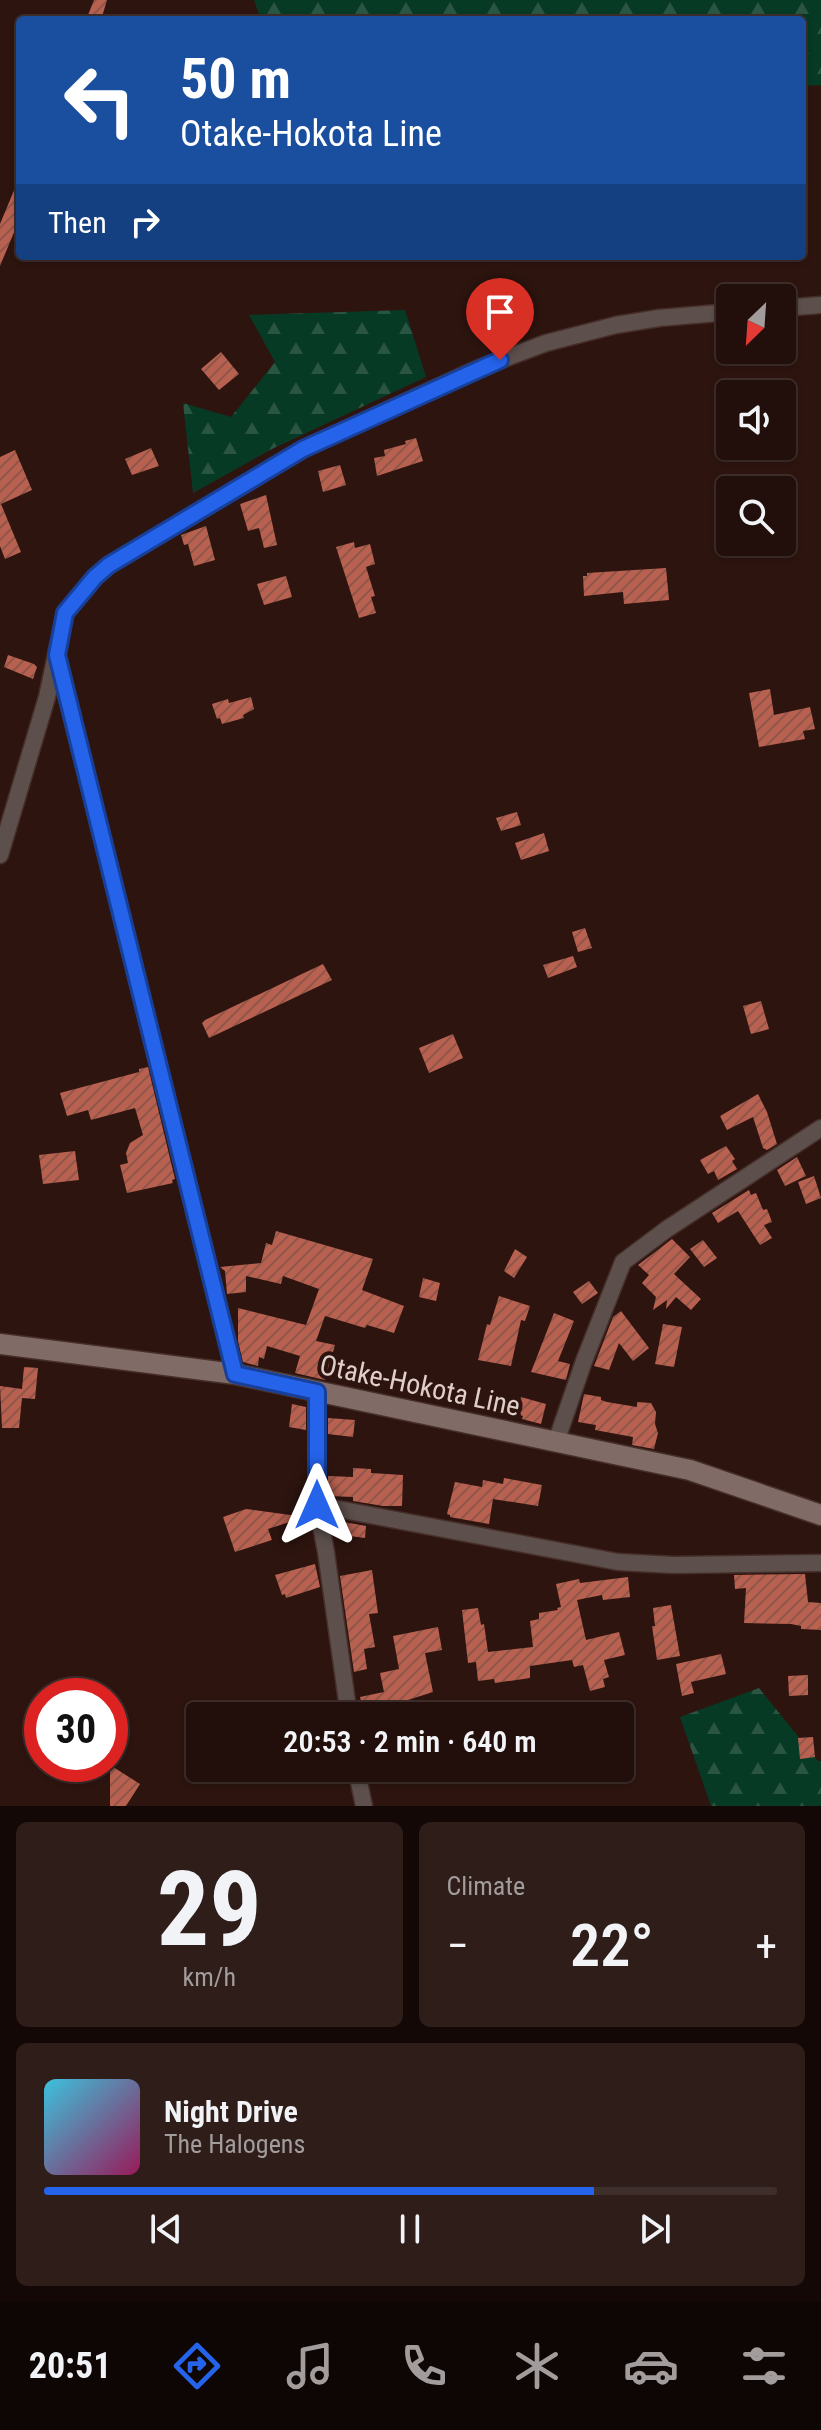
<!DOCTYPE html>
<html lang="en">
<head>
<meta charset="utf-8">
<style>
  :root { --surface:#220f0b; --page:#2e1d19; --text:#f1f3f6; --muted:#a29c9d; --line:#3f2f2c; --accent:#2563eb }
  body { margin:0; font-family:"Roboto Condensed",sans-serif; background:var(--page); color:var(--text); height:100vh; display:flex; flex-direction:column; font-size:30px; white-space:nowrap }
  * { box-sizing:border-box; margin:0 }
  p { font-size:26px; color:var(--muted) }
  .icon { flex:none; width:44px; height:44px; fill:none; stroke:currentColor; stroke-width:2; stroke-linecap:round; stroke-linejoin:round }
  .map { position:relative; height:1806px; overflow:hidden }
  .side { display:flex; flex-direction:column; gap:16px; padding:16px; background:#130806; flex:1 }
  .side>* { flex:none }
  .guide { position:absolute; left:16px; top:16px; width:790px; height:244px; border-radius:8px; box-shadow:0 2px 6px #0004,0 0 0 2px var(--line); background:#1a4fa0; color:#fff; overflow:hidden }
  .needle { width:52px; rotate:205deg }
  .tools { position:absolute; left:716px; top:284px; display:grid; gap:16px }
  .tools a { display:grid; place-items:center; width:80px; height:80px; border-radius:8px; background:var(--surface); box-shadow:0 2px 6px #0004,0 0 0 2px var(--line); font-size:40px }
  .speed { position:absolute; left:24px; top:1678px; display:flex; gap:16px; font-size:40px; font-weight:700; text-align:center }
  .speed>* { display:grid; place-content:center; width:104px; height:104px; border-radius:50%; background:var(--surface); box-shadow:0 2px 6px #0004,0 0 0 2px var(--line); line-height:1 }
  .speed .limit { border:12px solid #d22; background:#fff; color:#111 }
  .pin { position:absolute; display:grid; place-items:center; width:68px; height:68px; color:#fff; margin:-82px -34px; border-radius:50% 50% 50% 0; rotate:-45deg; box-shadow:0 0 8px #0007 }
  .pin .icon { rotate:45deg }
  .me { position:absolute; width:88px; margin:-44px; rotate:0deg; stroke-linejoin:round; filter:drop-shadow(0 0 6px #0008) }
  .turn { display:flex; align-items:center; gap:28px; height:168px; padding:0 32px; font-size:36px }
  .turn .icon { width:104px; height:104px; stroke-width:2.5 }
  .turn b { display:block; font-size:56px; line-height:68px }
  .then { display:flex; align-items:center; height:76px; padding:0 32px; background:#0003; gap:16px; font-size:30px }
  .big { font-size:60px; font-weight:600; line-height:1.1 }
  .side .tile { flex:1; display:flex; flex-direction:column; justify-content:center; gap:12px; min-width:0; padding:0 28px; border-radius:12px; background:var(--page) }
  .side .dial { align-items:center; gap:0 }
  .dial b { font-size:104px; line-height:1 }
  .song { display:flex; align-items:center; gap:24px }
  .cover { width:96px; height:96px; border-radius:12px; background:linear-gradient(135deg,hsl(190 70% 55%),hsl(330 70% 35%)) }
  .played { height:8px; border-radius:4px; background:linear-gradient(90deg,var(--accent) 75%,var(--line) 75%) }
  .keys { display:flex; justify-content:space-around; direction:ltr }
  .heat { display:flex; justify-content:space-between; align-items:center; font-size:44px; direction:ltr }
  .side .tiles { flex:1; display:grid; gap:16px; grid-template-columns:1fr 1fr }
  .tile:last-child { grid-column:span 2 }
  .trip { position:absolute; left:186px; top:1702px; width:448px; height:80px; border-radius:8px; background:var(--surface); box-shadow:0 2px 6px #0004,0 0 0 2px var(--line); font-weight:600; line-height:80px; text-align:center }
  .dock { display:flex; height:128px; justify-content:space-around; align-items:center; background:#0e0604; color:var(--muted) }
  .dock .icon { width:56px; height:56px }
  .dock .current { color:var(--accent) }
  .dock b { font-size:36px; color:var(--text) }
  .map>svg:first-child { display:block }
  .forest { fill:url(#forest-firs) }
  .building { fill:url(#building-hatch) }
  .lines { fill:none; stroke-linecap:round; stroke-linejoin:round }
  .street-casing { stroke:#462e29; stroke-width:19 }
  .secondary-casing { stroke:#462e29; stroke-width:23 }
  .street { stroke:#5c4f4c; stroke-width:16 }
  .secondary { stroke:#816b67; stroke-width:20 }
  .route-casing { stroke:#184099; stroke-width:20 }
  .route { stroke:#2563eb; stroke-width:14 }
  .labels { text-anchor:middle; stroke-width:8; stroke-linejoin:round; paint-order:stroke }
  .street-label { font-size:28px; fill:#e0ceca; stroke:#2d140f }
</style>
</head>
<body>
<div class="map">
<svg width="821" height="1806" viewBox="0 0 821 1806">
  <defs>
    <pattern id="forest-firs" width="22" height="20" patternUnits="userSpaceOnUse" patternTransform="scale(2)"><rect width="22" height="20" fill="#063a25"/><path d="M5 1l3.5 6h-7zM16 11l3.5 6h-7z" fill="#2a5543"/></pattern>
    <pattern id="building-hatch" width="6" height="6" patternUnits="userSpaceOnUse" patternTransform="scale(2)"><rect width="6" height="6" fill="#b96150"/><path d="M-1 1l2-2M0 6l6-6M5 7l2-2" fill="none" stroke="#905549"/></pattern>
  </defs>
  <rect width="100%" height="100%" fill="#2d140f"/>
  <path class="forest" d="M 254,0 L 821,0 L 821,85 L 802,86 L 802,20 L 261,20 Z
    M 405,310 L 426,377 L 272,449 L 193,493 L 183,403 L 231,417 L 275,362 L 249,315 Z
    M 759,1688 L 818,1761 L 821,1761 L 821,1806 L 711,1806 L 680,1717 Z"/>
  <path class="building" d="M 94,0 L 107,0 L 101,20 L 86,20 Z
    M 20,176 L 20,218 L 0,266 L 0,224 Z
    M 221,352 L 239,374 L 219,390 L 201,369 Z
    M 416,438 L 423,461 L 377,476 L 374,458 L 385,456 L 384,450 L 406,444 L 405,441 Z
    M 151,448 L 159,466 L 132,475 L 125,459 Z
    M 15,450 L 32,490 L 1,504 L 21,552 L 5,559 L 0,546 L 0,457 Z
    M 340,465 L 346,485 L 323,492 L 318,471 Z
    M 266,495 L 277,545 L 264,548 L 259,528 L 248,531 L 240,504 Z
    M 206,526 L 215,560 L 194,566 L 188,544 L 184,545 L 181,535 Z
    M 354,542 L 355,548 L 370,544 L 375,564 L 366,567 L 375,596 L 371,597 L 376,613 L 359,618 L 336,547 Z
    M 666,568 L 669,600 L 624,604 L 623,592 L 584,596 L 583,576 L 587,576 L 587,573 Z
    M 286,576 L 292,597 L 264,605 L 257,584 Z
    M 8,655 L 34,664 L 37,667 L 33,679 L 4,667 Z
    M 770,689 L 774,715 L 810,707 L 815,729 L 803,731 L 805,739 L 759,747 L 749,693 Z
    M 251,697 L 254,709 L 243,715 L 244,718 L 222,724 L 220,718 L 217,719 L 212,704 L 228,699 L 229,703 Z
    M 517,812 L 521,825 L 501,831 L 496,818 Z
    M 544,833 L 549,851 L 521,860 L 515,843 Z
    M 585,928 L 592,948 L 578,952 L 572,932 Z
    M 573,956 L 577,967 L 548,978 L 543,965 Z
    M 323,964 L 332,980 L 209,1038 L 202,1023 L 205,1020 Z
    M 761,1001 L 769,1029 L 751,1034 L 743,1006 Z
    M 453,1034 L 463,1058 L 429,1073 L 419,1048 Z
    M 148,1067 L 175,1179 L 172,1180 L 173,1183 L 127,1193 L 120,1165 L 128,1163 L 126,1153 L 130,1143 L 143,1135 L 135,1108 L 91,1120 L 88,1110 L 67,1116 L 60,1093 L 139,1072 L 139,1069 Z
    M 758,1094 L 767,1112 L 777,1144 L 767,1150 L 763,1148 L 753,1117 L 727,1130 L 720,1116 Z
    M 726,1146 L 735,1159 L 732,1161 L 737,1169 L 718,1180 L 714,1171 L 708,1174 L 700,1160 Z
    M 75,1151 L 79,1180 L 43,1184 L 39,1155 Z
    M 797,1157 L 806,1176 L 785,1186 L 777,1170 Z
    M 814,1176 L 821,1198 L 806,1204 L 798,1182 Z
    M 749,1190 L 751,1195 L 756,1193 L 763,1210 L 767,1209 L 772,1222 L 764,1225 L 772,1238 L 760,1245 L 738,1211 L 718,1223 L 712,1213 Z
    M 276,1231 L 373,1259 L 362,1290 L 404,1306 L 394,1333 L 367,1325 L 365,1328 L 325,1316 L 316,1341 L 335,1345 L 325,1380 L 295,1373 L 300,1356 L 267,1346 L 264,1359 L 259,1357 L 258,1366 L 243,1362 L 238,1341 L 238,1308 L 306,1325 L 319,1289 L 283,1276 L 281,1284 L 246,1276 L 246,1292 L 227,1294 L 225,1271 L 220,1267 L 261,1263 L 266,1243 L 272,1245 Z
    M 672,1239 L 690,1257 L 674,1274 L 701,1299 L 691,1310 L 676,1297 L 666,1309 L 667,1300 L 653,1310 L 656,1297 L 642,1283 L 649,1275 L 638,1265 Z
    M 703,1240 L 717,1258 L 704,1267 L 690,1249 Z
    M 515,1249 L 527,1257 L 514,1278 L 504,1271 Z
    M 423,1278 L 440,1283 L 436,1301 L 419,1297 Z
    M 589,1281 L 598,1293 L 582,1304 L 573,1292 Z
    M 499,1296 L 530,1306 L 525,1321 L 521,1320 L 511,1366 L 478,1360 L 487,1324 L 490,1325 Z
    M 621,1311 L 649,1348 L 633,1361 L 619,1343 L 609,1370 L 594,1366 L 613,1317 Z
    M 554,1313 L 574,1321 L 558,1361 L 570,1364 L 566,1380 L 531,1372 Z
    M 663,1324 L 682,1327 L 674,1367 L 655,1364 Z
    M 24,1367 L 38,1368 L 35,1399 L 22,1398 L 19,1428 L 2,1428 L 0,1386 L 22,1389 Z
    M 584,1394 L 601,1397 L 601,1400 L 607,1402 L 637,1407 L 637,1402 L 651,1403 L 656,1412 L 655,1424 L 658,1433 L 654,1449 L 632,1445 L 633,1437 L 595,1430 L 596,1425 L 578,1422 Z
    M 521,1397 L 546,1404 L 541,1424 L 522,1419 L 523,1416 L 517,1414 Z
    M 292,1404 L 306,1407 L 306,1430 L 289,1427 Z
    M 328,1418 L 355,1420 L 353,1437 L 328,1434 Z
    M 353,1468 L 371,1469 L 371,1473 L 403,1475 L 402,1506 L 383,1506 L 353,1501 L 353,1497 L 328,1496 L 328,1476 L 353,1477 Z
    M 504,1478 L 542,1485 L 538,1506 L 493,1499 L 489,1524 L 450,1517 L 450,1515 L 447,1514 L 455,1482 L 482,1487 L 483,1480 L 503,1484 Z
    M 246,1509 L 305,1517 L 268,1529 L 272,1540 L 235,1552 L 223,1517 Z
    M 333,1520 L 366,1526 L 365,1538 L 334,1534 Z
    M 315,1564 L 320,1587 L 286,1598 L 285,1594 L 282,1595 L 275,1575 Z
    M 372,1570 L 378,1613 L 369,1614 L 375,1647 L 364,1649 L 367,1669 L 354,1672 L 340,1576 Z
    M 805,1574 L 808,1602 L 821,1603 L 821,1630 L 801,1629 L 801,1626 L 791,1624 L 744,1623 L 746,1588 L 735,1589 L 734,1575 Z
    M 628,1577 L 630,1597 L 603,1600 L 602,1595 L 577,1600 L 586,1640 L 619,1632 L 625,1655 L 604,1660 L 609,1677 L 603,1679 L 605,1687 L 590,1691 L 583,1665 L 574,1667 L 572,1660 L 530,1666 L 530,1678 L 495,1683 L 494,1679 L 478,1681 L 476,1662 L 468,1663 L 462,1610 L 478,1608 L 481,1625 L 484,1624 L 488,1652 L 533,1647 L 530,1621 L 539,1619 L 539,1613 L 558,1610 L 557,1608 L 561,1607 L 556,1584 L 579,1579 L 580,1583 Z
    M 671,1605 L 680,1656 L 657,1660 L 652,1626 L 655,1626 L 653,1608 Z
    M 438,1627 L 442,1650 L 425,1653 L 433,1692 L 364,1714 L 360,1697 L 384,1692 L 380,1673 L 399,1669 L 393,1636 Z
    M 721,1654 L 726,1674 L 691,1682 L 694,1693 L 682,1696 L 676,1664 Z
    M 808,1675 L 808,1695 L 789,1696 L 788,1676 Z
    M 501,1702 L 508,1716 L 469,1716 Z
    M 813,1737 L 815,1757 L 800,1759 L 798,1738 Z
    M 110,1765 L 140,1784 L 126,1806 L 110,1806 Z"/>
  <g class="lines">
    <defs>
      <path id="street" d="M 782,308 L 821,305
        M 58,661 L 235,1374
        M 0,855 L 47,697 L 65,613 L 95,577 L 109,565 L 303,449 L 477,369 L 546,343 L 616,325 L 659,318 L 730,312
        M 317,1392 L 317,1505 L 326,1552 L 349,1716
        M 556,1442 L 584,1361 L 623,1262 L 667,1229 L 821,1128
        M 317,1505 L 618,1562 L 674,1565 L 821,1563
        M 356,1768 L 364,1806"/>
      <path id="secondary" d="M 0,1344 L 235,1374 L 690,1470 L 821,1515"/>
    </defs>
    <use href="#street" class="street-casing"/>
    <use href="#secondary" class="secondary-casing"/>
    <use href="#street" class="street"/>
    <use href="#secondary" class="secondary"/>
  </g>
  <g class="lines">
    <defs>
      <path id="route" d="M 317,1505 L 317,1392 L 235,1374 L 57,655 L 65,613 L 95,577 L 109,565 L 303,449 L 500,360"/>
    </defs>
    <use href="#route" class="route-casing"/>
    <use href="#route" class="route"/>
  </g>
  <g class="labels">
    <g class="street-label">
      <text transform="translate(420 1385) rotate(12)" y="10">Otake-Hokota Line</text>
    </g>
  </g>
</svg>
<div class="tools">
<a><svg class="needle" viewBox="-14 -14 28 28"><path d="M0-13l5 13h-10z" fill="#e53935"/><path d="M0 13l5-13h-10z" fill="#a29c9d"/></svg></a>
<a><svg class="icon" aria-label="sound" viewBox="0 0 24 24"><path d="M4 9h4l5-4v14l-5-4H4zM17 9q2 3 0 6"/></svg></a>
<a><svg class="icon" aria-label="search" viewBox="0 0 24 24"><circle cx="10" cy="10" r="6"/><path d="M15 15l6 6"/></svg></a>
</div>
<div class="speed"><div class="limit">30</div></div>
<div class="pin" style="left:500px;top:360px;background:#d93025"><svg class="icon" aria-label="arrive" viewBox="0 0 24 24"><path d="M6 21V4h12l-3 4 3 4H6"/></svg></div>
<svg class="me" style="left:317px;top:1505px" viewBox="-20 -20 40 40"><path d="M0-17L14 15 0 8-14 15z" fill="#2563eb" stroke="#fff" stroke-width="4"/></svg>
<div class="trip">20:53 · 2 min · 640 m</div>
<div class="guide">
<div class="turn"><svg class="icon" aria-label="left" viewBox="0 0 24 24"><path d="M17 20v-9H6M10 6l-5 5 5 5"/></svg><div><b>50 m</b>Otake-Hokota Line</div></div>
<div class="then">Then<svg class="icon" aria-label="right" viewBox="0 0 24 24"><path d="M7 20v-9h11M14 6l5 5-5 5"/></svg></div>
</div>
</div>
<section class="side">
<div class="tiles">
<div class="tile dial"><b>29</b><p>km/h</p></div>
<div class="tile"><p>Climate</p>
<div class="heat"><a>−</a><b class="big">22°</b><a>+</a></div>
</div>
<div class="tile">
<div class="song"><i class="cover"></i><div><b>Night Drive</b><p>The Halogens</p></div></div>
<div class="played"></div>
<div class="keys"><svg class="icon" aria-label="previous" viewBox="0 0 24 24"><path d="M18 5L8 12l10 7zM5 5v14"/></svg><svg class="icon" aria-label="pause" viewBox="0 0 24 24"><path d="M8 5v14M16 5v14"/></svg><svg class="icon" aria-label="next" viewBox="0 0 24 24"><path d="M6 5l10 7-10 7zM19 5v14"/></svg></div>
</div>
</div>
</section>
<nav class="dock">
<b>20:51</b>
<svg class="icon current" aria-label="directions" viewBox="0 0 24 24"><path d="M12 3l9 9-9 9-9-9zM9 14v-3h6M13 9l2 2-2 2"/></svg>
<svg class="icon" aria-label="music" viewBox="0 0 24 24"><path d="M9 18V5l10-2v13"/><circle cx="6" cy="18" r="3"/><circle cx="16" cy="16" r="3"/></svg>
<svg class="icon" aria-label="phone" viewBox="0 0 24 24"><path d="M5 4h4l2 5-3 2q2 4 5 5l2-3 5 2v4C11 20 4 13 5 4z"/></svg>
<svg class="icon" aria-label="climate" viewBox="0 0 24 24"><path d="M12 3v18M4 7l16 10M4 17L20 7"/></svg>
<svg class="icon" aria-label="car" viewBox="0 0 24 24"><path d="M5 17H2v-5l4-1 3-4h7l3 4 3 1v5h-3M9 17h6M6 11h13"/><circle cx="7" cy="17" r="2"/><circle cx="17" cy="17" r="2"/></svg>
<svg class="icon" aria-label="filters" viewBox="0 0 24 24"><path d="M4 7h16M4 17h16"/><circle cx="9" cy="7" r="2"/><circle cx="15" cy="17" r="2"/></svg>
</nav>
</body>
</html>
